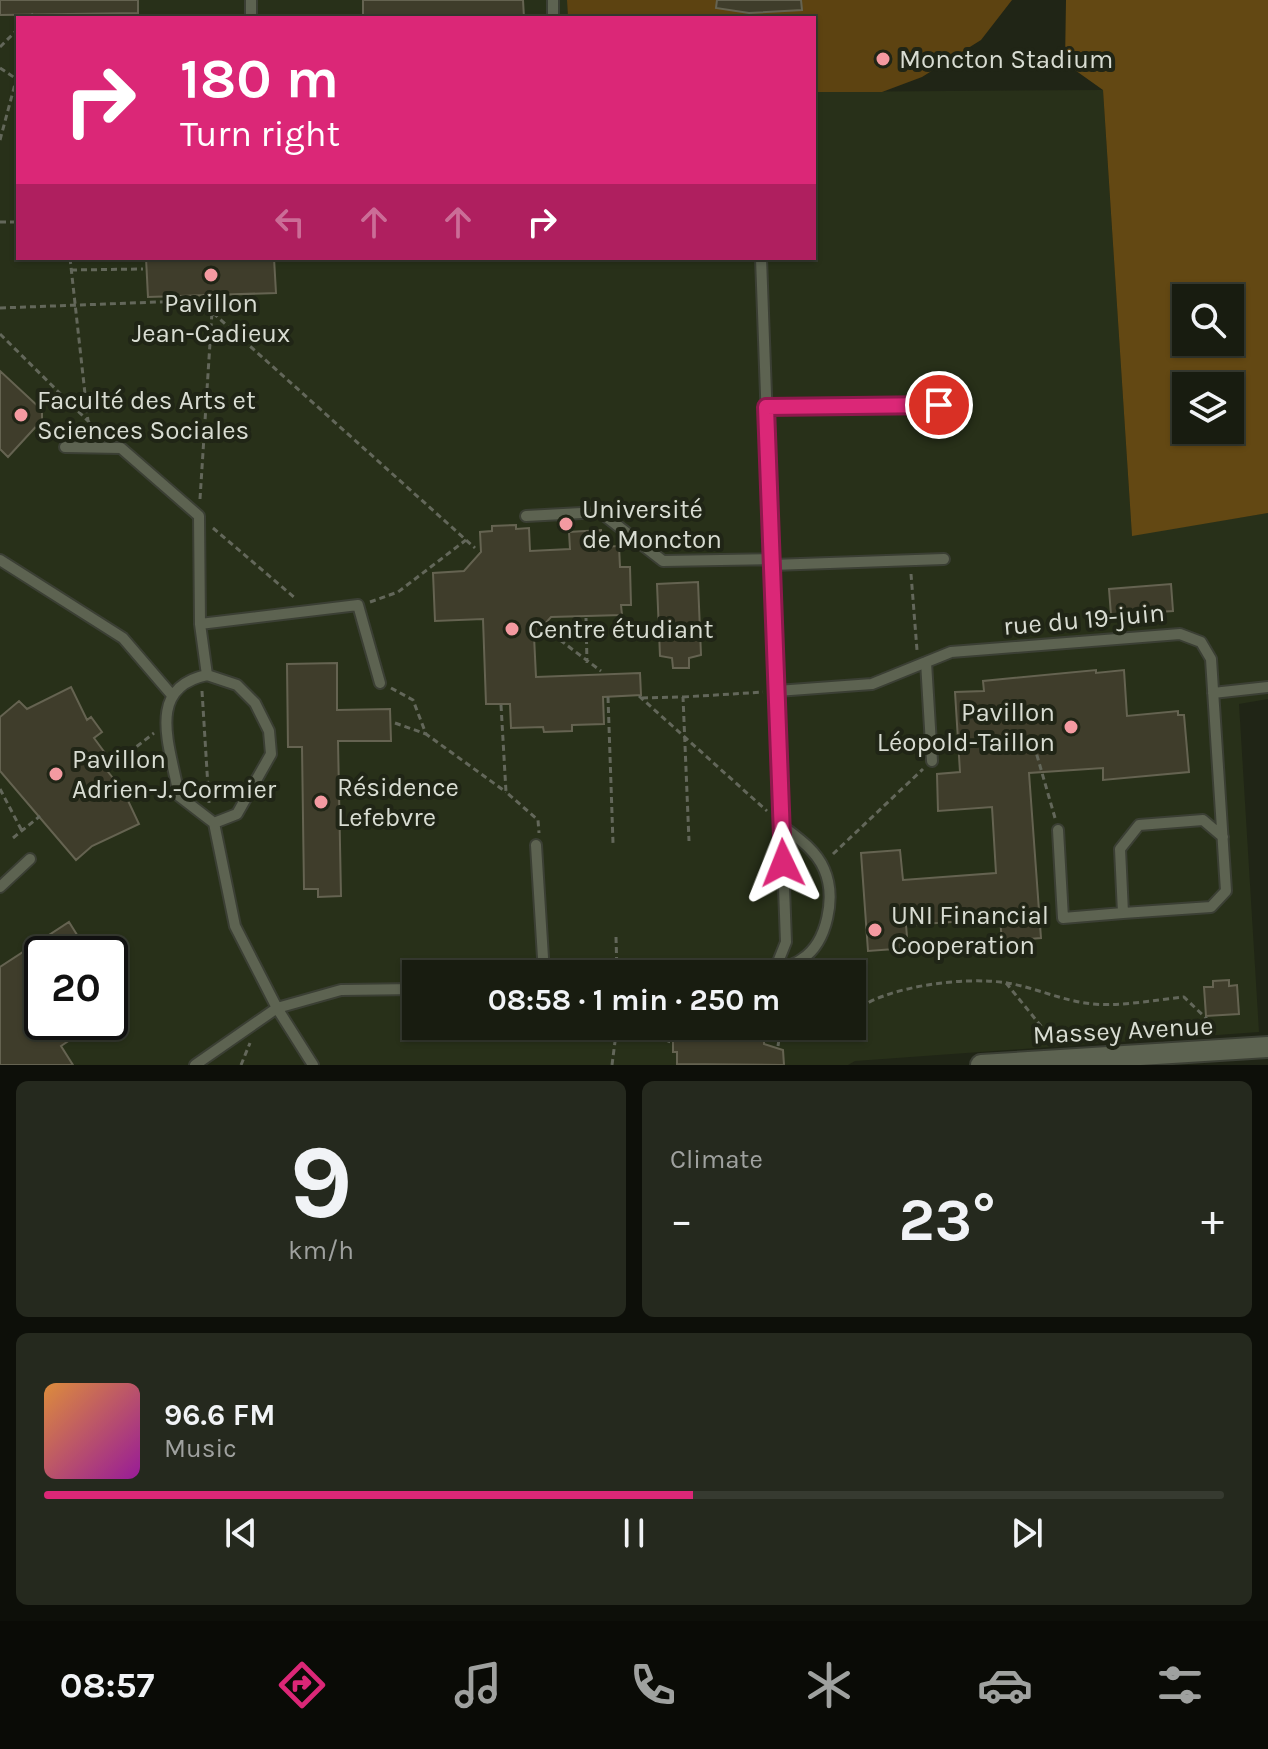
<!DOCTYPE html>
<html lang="en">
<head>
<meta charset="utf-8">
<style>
  :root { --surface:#181c10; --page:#25291e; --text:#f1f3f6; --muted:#9fa19f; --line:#363a30; --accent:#db2777 }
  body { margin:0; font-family:Karla,sans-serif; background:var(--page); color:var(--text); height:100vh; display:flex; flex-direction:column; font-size:30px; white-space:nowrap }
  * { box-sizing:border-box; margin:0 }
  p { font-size:26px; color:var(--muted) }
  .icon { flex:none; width:44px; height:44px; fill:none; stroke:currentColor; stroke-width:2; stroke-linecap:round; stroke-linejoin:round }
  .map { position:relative; height:1065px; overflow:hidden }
  .side { display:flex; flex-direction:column; gap:16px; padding:16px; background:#0d0f09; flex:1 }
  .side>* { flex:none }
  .hud { position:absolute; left:16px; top:16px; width:800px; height:244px; border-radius:0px; box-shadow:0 2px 6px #0004,0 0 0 2px var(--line); background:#db2777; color:#fff; overflow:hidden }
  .tools { position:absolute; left:1172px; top:284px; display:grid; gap:16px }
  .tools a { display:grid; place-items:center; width:72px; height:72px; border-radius:0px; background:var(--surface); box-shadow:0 2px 6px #0004,0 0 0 2px var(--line); font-size:40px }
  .speed { position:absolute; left:24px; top:936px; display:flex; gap:16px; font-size:40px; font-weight:700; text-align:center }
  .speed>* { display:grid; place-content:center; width:104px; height:104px; border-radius:50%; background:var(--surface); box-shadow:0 2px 6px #0004,0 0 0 2px var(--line); line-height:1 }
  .speed .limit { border:4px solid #111; border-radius:12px; background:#fff; color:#111 }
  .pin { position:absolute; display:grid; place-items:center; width:68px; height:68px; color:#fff; margin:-34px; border:4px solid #fff; border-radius:50%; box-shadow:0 2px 8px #0007 }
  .me { position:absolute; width:88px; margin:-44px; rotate:358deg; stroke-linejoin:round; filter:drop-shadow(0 0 6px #0008) }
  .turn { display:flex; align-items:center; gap:28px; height:168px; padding:0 32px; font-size:36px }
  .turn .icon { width:104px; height:104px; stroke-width:2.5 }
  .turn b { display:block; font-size:56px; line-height:68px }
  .lanes { display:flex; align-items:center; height:76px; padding:0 32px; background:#0003; justify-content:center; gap:40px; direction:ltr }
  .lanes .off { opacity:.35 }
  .big { font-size:60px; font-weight:700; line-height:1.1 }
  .side .widget { flex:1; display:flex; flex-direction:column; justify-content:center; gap:12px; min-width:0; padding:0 28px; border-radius:12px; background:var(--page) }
  .side .dial { align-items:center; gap:0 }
  .dial b { font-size:104px; line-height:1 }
  .song { display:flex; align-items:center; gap:24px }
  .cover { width:96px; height:96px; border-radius:12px; background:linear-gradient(135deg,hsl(30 70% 55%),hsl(300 70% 35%)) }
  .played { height:8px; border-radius:4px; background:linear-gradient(90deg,var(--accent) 55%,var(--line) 55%) }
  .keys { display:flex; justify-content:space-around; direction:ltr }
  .heat { display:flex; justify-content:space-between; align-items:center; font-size:44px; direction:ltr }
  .side .tiles { flex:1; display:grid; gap:16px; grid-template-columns:1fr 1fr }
  .widget:last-child { grid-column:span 2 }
  .trip { position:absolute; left:402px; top:960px; width:464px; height:80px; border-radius:0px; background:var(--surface); box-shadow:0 2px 6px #0004,0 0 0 2px var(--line); font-weight:700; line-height:80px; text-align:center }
  .dock { display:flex; height:128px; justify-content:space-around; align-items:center; background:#0a0b06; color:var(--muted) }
  .dock .icon { width:56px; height:56px }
  .dock .current { color:var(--accent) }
  .dock b { font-size:36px; color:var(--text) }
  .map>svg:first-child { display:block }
  .built { fill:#283019; fill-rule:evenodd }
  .green { fill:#5d4311 }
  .forest { fill:#634813; fill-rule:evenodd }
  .building { fill:#3f3d2b; stroke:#656351; stroke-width:2 }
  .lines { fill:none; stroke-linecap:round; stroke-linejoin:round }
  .service-casing { stroke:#3b3f34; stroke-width:14 }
  .minor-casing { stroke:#3b3f34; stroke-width:24 }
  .path { stroke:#63675a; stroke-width:3; stroke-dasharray:6 4; stroke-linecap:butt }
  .service { stroke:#5d6351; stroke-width:10 }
  .minor { stroke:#5d6351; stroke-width:20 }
  .route-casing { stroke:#8e194d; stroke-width:20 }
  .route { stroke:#db2777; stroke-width:14 }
  .poi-dot { fill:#f49aa1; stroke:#202516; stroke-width:3 }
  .labels { text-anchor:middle; stroke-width:8; stroke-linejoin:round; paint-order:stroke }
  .poi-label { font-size:26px; fill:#d8dcd2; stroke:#202516; text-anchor:start }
  .street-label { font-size:26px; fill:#d8dcd2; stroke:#202516 }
</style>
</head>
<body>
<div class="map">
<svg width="1268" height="1065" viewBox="0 0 1268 1065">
  <rect width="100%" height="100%" fill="#202516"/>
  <path class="built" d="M 0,0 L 567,0 L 568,18 L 18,18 L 18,258 L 814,258 L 814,92 L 1103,90 L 1132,535 L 1268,513 L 1268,699 L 1239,704 L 1259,1032 L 855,1061 L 848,1065 L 0,1065 ZM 42,954 L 110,954 L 110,1022 L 42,1022 ZM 416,974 L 852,974 L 852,1026 L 416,1026 Z"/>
  <path class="green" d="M 567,0 L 1012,0 L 981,40 L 922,77 L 882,92 L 814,92 L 814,18 L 568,18 Z"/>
  <path class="forest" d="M 1066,0 L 1268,0 L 1268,513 L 1132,536 L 1103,90 L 1065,63 ZM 1186,298 L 1230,298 L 1230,342 L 1186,342 ZM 1186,386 L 1230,386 L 1230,430 L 1186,430 Z"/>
  <path class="building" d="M 0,0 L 138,0 L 138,13 L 0,15 Z
    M 363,0 L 523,0 L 524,18 L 363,18 Z
    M 717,0 L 801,0 L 802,10 L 749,13 L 716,8 Z
    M 146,258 L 274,258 L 276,293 L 148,297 Z
    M 0,371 L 42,410 L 42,420 L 8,457 L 0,449 Z
    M 516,525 L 516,529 L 529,528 L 530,551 L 570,549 L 569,532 L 601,530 L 602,547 L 619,546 L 620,567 L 630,567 L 631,605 L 621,605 L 622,615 L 551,617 L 534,636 L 536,677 L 640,673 L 641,695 L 603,697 L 604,724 L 572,725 L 572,731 L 544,732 L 543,727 L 511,728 L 510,704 L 486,704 L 483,619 L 435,621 L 433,573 L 464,571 L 481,552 L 480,532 L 492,531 L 492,526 Z
    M 698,582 L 701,655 L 689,658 L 689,668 L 673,668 L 672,658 L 660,656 L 657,584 Z
    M 1171,584 L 1173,611 L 1111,615 L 1109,589 Z
    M 337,663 L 337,710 L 390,709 L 391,741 L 338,741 L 341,896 L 318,897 L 318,889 L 304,889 L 302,747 L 288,747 L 287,664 Z
    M 1096,670 L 1096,673 L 1124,670 L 1127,716 L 1178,711 L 1178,715 L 1184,715 L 1189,772 L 1103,780 L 1103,768 L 1029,773 L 1041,938 L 1002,941 L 1000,919 L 906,925 L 908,948 L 868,951 L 861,853 L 900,850 L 903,880 L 996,873 L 992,807 L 938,811 L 937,774 L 960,772 L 955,692 L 984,691 L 983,681 Z
    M 71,687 L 87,720 L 91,717 L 102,732 L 94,738 L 108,757 L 101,763 L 124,792 L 139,824 L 92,846 L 76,860 L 0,771 L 0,717 L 19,701 L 27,709 Z
    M 69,922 L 89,954 L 42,954 L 42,1022 L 75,1022 L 82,1032 L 61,1046 L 73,1065 L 0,1065 L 0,967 Z
    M 1229,980 L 1229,986 L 1237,985 L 1239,1014 L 1206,1016 L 1204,987 L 1213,987 L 1213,981 Z
    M 759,1032 L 764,1033 L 764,1044 L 783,1050 L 784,1065 L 677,1064 L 677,1052 L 673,1052 L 673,1034 Z"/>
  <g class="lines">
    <defs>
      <path id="service" d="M 251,0 L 251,18
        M 553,0 L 553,18
        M 761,258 L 786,942 L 774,972 L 769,974
        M 766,407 L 939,405
        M 65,447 L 121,448 L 199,516 L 200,624
        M 526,516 L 600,512 L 663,561 L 772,559
        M 0,560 L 123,638 L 171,694
        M 772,565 L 944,559
        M 926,662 L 932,761
        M 207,675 L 237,685 L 255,703 L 269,731 L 271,754 L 237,814 L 214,823 L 179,796 C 171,748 144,688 207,675 Z
        M 207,675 L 200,624 L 358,605 L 380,683
        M 777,691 L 872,684 L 951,652 L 1180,634 L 1201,642 L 1211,659 L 1226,891 L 1211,907 L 1123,913 L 1120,849 L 1139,825 L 1203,820 L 1223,837
        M 1213,693 L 1268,687
        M 214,823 L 235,926 L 277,1008 L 313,1065
        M 1058,830 L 1063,918 L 1123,913
        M 536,845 L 544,974
        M 0,887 L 30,859
        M 774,972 C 783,968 794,965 802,959 C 828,942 836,896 824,869 C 816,850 797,837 781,825
        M 195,1065 L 277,1008 L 341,990 L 416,989"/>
      <path id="minor" d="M 981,1065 L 1268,1047"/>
    </defs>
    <use href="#service" class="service-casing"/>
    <use href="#minor" class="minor-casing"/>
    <path class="path" d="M 29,18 L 34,13
      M 0,47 L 18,29
      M 0,68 L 15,78
      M 0,140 L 18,73
      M 0,222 L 18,222
      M 70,258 L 88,421 L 103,434
      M 71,270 L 143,269
      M 0,308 L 212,300
      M 213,313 L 475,548
      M 0,334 L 88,421
      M 200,499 L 213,296
      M 213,528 L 295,598
      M 911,574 L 917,650
      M 370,602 L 398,592 L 466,540
      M 586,618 L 587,663
      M 544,628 L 601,671
      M 391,688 L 413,700 L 426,734 L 506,792
      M 202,691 L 209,803
      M 639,696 L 767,811
      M 608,697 L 613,843
      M 683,697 L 763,692
      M 642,698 L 683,697 L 689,841
      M 501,705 L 506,792 L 538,820 L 539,833
      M 395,723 L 426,734
      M 1034,745 L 1055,818
      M 113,765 L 154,733
      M 0,789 L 22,831
      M 13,838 L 40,816
      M 833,854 L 923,769
      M 616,937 L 617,974
      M 1006,983 L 1054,1042
      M 852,1013 C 884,986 965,976 1007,983 C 1033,987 1058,999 1085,1003 C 1115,1008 1153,1000 1184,997 L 1211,1023 L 1211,1031
      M 627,1026 L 671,1042
      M 778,1046 L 781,1026
      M 241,1065 L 250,1043
      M 612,1065 L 617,1026"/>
    <use href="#service" class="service"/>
    <use href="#minor" class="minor"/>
  </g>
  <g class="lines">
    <defs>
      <path id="route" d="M 783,863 L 766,407 L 939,405"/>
    </defs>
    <use href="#route" class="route-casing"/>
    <use href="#route" class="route"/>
  </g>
  <g class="poi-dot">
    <circle cx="883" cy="59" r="8"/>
    <circle cx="211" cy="275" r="8"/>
    <circle cx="21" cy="415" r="8"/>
    <circle cx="566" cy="524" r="8"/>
    <circle cx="512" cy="629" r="8"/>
    <circle cx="1071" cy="727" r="8"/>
    <circle cx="56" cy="774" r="8"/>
    <circle cx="321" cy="802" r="8"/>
    <circle cx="875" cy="930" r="8"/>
  </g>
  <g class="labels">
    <g class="poi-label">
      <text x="899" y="68">Moncton Stadium</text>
      <text x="211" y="312" text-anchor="middle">Pavillon<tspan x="211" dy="30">Jean-Cadieux</tspan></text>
      <text x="37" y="409">Faculté des Arts et<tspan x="37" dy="30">Sciences Sociales</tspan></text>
      <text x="582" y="518">Université<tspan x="582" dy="30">de Moncton</tspan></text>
      <text x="528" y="638">Centre étudiant</text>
      <text x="1055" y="721" text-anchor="end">Pavillon<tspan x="1055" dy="30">Léopold-Taillon</tspan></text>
      <text x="72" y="768">Pavillon<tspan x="72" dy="30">Adrien-J.-Cormier</tspan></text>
      <text x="337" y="796">Résidence<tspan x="337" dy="30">Lefebvre</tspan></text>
      <text x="891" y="924">UNI Financial<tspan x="891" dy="30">Cooperation</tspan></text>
    </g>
    <g class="street-label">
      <text transform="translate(1084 619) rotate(-5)" y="9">rue du 19-juin</text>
      <text transform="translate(1123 1030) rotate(-3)" y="9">Massey Avenue</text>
    </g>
  </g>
</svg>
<div class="tools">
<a><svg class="icon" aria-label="search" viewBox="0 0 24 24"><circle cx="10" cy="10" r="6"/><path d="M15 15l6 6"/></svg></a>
<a><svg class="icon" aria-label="layers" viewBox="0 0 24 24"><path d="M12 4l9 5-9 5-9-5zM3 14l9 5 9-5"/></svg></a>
</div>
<div class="speed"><div class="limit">20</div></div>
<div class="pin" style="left:939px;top:405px;background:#d93025"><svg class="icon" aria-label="arrive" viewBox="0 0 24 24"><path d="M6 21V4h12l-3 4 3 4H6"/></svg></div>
<svg class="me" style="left:783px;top:863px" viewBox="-20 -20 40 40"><path d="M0-17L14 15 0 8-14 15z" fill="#db2777" stroke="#fff" stroke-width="4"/></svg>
<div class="trip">08:58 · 1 min · 250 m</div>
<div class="hud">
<div class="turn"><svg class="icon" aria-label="right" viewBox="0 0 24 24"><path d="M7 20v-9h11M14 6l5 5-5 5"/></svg><div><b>180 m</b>Turn right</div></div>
<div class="lanes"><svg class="icon off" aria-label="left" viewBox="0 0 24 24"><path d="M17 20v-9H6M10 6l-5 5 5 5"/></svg><svg class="icon off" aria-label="ahead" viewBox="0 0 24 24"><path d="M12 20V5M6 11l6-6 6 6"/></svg><svg class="icon off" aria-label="ahead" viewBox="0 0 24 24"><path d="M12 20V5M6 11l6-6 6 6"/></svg><svg class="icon" aria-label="right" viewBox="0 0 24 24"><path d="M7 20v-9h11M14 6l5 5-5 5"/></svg></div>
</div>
</div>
<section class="side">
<div class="tiles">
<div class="widget dial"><b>9</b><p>km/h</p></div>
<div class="widget"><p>Climate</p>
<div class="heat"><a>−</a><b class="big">23°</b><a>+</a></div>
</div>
<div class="widget">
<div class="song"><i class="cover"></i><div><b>96.6 FM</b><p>Music</p></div></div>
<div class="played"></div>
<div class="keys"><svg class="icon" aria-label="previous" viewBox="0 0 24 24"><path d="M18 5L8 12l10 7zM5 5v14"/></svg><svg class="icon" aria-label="pause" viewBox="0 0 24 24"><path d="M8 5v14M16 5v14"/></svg><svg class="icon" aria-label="next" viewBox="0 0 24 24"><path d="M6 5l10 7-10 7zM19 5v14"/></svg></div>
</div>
</div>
</section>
<nav class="dock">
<b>08:57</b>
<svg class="icon current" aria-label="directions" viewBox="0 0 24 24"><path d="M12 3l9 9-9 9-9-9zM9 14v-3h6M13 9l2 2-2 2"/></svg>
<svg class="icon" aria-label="music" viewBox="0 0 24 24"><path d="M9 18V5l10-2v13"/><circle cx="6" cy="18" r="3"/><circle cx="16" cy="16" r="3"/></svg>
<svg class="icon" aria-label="phone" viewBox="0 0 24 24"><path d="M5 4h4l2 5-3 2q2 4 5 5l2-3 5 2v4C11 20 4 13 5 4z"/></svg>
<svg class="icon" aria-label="climate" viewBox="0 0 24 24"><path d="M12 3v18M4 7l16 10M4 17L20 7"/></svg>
<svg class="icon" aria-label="car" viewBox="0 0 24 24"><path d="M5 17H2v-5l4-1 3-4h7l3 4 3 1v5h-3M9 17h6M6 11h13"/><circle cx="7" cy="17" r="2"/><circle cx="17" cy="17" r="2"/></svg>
<svg class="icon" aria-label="filters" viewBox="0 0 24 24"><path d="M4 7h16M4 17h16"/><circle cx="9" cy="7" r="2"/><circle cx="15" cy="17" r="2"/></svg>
</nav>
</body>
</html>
